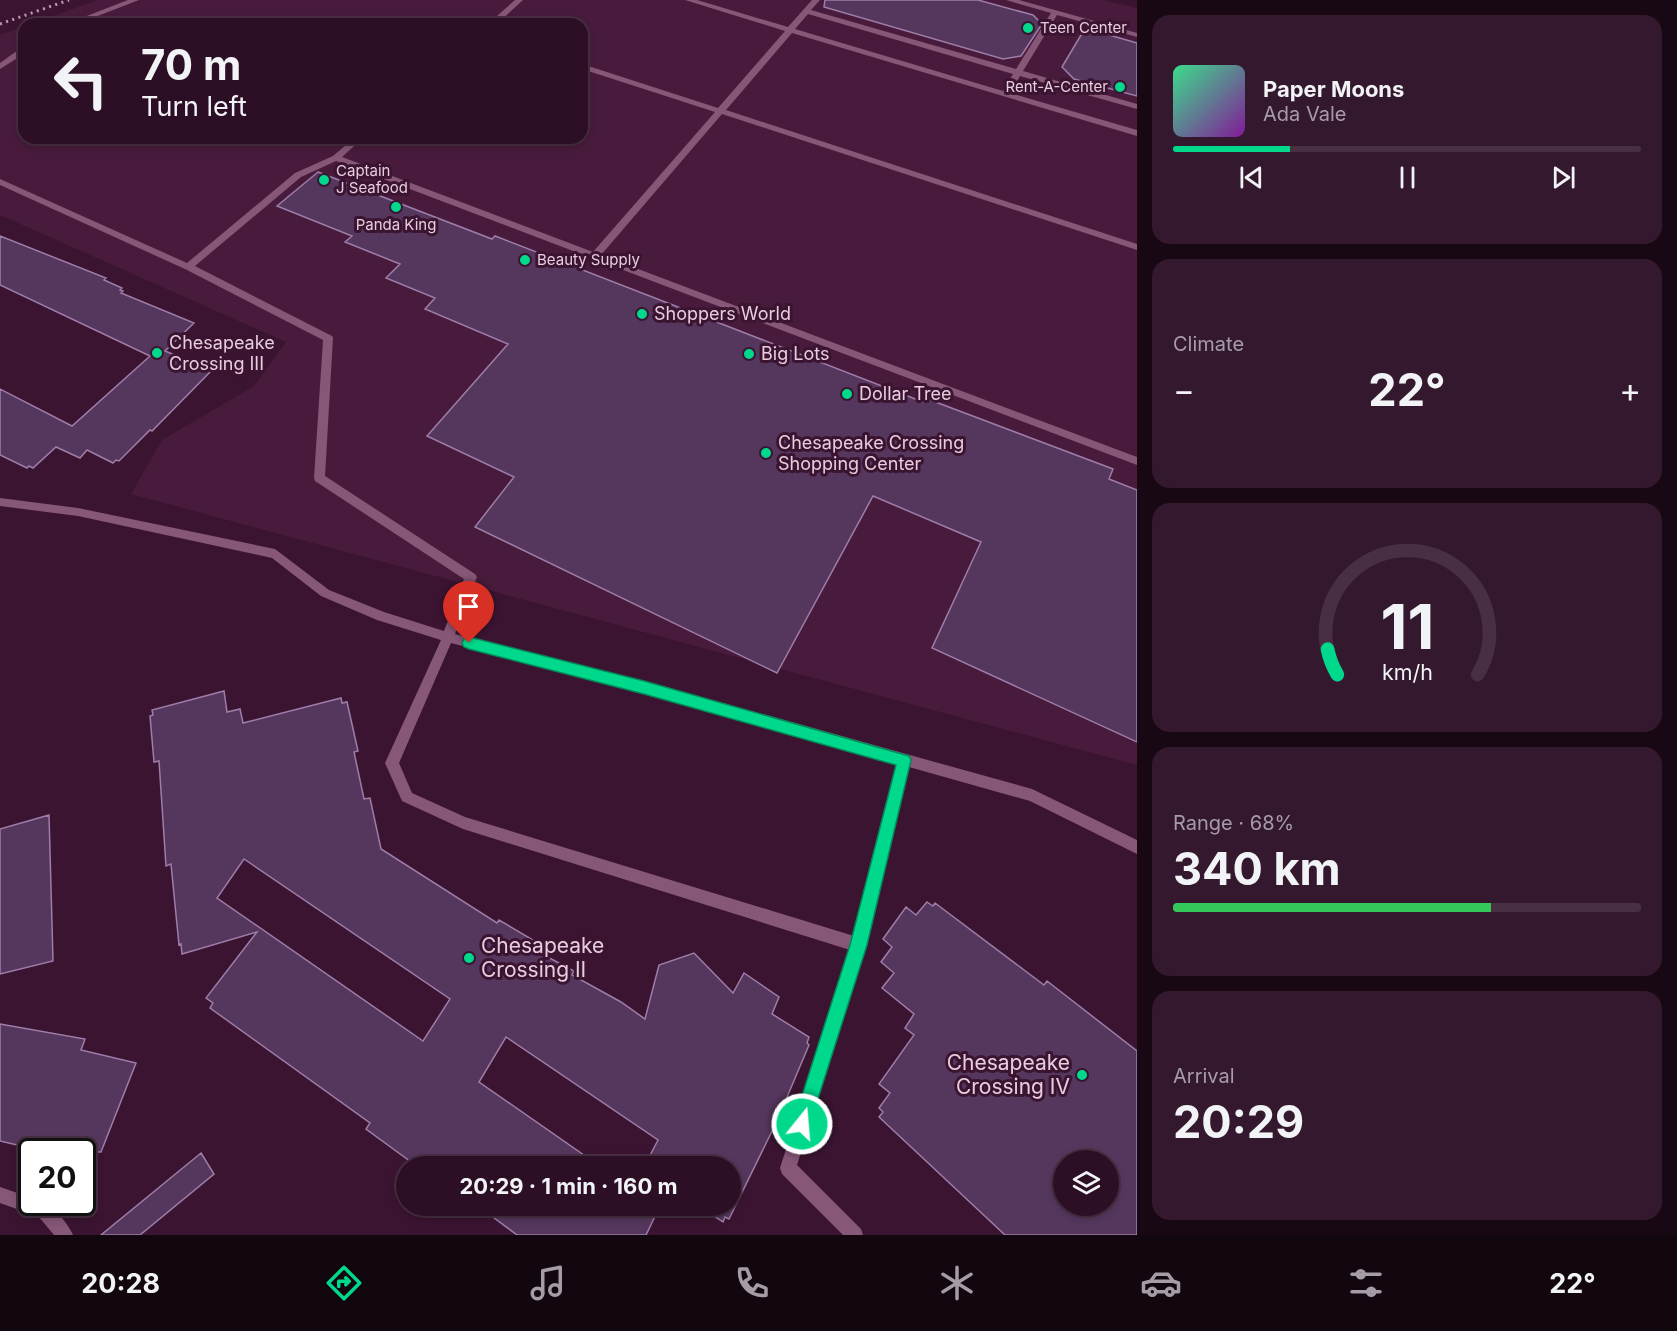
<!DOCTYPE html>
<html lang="en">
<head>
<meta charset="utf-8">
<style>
  :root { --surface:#2c0f25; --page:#34182d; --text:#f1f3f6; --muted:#a69ca7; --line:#482f42; --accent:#00d98c }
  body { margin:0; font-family:Inter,sans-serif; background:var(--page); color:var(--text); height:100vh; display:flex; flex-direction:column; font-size:22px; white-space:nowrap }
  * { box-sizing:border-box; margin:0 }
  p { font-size:20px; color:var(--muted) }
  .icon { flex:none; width:33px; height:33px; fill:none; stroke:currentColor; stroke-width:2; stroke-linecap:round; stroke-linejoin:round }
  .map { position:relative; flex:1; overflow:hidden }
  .side { display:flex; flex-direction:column; gap:15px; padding:15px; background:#180814; width:540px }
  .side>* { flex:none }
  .guide { position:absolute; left:18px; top:18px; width:570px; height:126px; border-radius:18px; box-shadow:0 3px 9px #0003,0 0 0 2px var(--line); background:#2c0f25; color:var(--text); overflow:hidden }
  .buttons { position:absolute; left:1053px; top:1150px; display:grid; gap:12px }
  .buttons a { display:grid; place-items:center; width:66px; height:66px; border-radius:50%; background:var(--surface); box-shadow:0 3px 9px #0003,0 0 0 2px var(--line); font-size:30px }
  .speed { position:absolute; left:18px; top:1138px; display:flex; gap:12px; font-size:30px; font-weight:700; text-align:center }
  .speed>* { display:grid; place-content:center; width:78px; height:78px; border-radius:50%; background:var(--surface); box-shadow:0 3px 9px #0003,0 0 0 2px var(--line); line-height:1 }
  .speed .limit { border:3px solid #111; border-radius:9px; background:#fff; color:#111 }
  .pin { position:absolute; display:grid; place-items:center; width:51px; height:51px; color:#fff; margin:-62px -26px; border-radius:50% 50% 50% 0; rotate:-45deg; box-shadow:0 0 6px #0007 }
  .pin .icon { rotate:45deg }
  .me { position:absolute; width:66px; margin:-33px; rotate:17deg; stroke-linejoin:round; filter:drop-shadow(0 0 4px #0008) }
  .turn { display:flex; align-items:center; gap:21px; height:126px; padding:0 24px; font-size:27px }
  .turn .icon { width:78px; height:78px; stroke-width:2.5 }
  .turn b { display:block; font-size:42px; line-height:51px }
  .big { font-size:45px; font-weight:700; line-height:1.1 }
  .side .tile { flex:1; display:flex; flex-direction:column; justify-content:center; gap:9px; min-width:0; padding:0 21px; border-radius:18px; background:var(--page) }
  .side .dial { align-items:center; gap:0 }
  .dial svg { height:156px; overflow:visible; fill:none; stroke:var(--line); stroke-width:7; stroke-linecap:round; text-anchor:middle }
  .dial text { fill:var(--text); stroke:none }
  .song { display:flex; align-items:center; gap:18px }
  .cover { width:72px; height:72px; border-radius:9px; background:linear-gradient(135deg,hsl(150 70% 55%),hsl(290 70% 35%)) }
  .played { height:6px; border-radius:3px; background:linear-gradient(90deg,var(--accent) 25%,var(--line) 25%) }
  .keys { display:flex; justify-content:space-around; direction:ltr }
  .heat { display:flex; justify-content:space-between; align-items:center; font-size:33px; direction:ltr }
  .charge { height:9px; border-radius:4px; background:linear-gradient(90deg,#34c759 68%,var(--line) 0) }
  .trip { position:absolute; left:396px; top:1156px; width:345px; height:60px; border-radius:30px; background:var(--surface); box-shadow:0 3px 9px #0003,0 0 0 2px var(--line); font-weight:700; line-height:60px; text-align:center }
  .tab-bar { display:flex; height:96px; justify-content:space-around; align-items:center; background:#12060f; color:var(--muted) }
  .tab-bar .icon { width:42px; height:42px }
  .tab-bar .current { color:var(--accent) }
  .tab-bar b { font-size:27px; color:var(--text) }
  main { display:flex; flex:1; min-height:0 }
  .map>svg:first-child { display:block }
  .built { fill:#481b3c }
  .building { fill:#55375d; stroke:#9e7da8; stroke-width:1.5; fill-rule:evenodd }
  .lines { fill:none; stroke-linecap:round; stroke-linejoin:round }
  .lane { fill:#865777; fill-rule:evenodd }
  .street { fill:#865777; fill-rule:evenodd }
  .rail { stroke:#bb9db2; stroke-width:3; stroke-dasharray:2 4.5; stroke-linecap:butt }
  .route { fill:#00d98c; stroke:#008d5b; stroke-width:1.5 }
  .poi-dot { fill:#00d98c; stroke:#3b1431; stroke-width:2 }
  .labels { text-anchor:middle; stroke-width:6; stroke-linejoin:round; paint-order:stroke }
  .far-poi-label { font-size:15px; fill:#e7cdde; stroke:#3b1431; text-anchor:start }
  .poi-label { font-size:18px; fill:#e7cdde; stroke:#3b1431; text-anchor:start }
  .near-poi-label { font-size:21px; fill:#e7cdde; stroke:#3b1431; text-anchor:start }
</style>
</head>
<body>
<main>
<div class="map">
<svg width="1137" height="1235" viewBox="0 0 1137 1235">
  <rect width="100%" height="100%" fill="#3b1431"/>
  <path class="built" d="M 98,0 L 1103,0 L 1137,8 L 1137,765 L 131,494 L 162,440 L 254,386 L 286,342 L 0,215 L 0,35 L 24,26 L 24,138 L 582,138 L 582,24 L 30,24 Z"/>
  <path class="building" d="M 825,0 L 978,0 L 1033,15 L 1042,24 L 1021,56 L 1003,59 L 824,7 Z
    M 1099,32 L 1137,43 L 1137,96 L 1074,79 L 1062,67 L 1081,35 Z
    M 318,172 L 492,239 L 495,236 L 923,402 L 925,398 L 1113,469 L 1109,479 L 1137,490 L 1137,742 L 932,648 L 981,542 L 873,496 L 777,673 L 475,527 L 514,477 L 427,436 L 508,344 L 425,309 L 435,298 L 386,278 L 400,264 L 345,242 L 352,236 L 277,206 Z
    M 0,236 L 106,278 L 104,280 L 122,288 L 120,290 L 123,291 L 121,293 L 194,323 L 165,351 L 212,370 L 152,431 L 150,430 L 119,461 L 116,460 L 113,463 L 87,450 L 80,458 L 56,447 L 33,468 L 29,466 L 27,468 L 0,455 L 0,389 L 72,426 L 150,356 L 0,285 Z
    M 224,691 L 227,712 L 240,709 L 243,723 L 341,698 L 342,703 L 347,702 L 358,751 L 354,752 L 364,799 L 370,798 L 381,849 L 497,923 L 499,920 L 545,947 L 542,954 L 574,971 L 572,975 L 621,1002 L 645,1019 L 659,965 L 694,953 L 733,993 L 744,973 L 779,997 L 772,1014 L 809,1037 L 807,1043 L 809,1045 L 777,1121 L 729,1219 L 725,1217 L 723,1222 L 698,1206 L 730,1206 L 730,1167 L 644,1167 L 658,1140 L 506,1037 L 479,1082 L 601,1167 L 418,1167 L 366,1129 L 370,1123 L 210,1008 L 213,1003 L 206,998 L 257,932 L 182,954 L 181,944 L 179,945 L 171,864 L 166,866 L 159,761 L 154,762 L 150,716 L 153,715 L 152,710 ZM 244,859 L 450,999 L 423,1041 L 217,898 Z
    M 49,815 L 53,961 L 0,974 L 0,829 Z
    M 927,902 L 933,906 L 935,903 L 1044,985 L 1047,981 L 1137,1051 L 1137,1235 L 1005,1235 L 879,1117 L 883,1112 L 879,1108 L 890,1093 L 879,1084 L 914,1035 L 905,1028 L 914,1014 L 882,988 L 894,973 L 881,962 L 892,947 L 883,939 L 906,907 L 916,915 ZM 1064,1161 L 1108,1161 L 1108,1206 L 1064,1206 Z
    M 0,1024 L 85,1039 L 81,1050 L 136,1063 L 101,1152 L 47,1152 L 0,1141 Z
    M 201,1153 L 214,1174 L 140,1235 L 101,1235 Z
    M 478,1206 L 660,1206 L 646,1235 L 517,1235 Z"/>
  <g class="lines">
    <path class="lane" d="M 128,0 L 139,0 L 77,24 L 66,24 Z
      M 515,0 L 523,0 L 497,24 L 488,24 Z
      M 685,0 L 697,0 L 788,27 L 812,0 L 820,0 L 811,10 L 1016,69 L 1051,13 L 1006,0 L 1019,0 L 1137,33 L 1137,37 L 1057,15 L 1023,71 L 1137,104 L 1137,109 L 1020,76 L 1010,93 L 1137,130 L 1137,136 L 792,33 L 726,110 L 1137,244 L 1137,250 L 722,114 L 601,255 L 1137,457 L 1137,465 L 336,161 L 301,177 L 195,266 L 332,336 L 333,338 L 325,476 L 475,574 L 477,577 L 455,634 L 644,681 L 1032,789 L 1137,840 L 1137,854 L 1030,801 L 909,767 L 866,945 L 797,1165 L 861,1229 L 863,1235 L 843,1235 L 782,1174 L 780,1168 L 850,950 L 463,829 L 402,801 L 385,763 L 441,640 L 377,620 L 321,596 L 272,558 L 78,516 L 0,506 L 0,498 L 78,508 L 275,549 L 329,590 L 384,612 L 444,631 L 464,579 L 315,481 L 314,478 L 323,340 L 185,269 L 0,185 L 0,179 L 187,263 L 295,173 L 333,156 L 354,138 L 363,138 L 342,157 L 593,252 L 715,112 L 582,69 L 582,64 L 718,108 L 785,31 ZM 808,14 L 1013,74 L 1003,91 L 795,29 ZM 451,643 L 644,693 L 897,763 L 854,936 L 465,817 L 412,793 L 399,763 Z
      M 21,48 L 24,48 L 24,54 L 0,69 L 0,63 Z"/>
    <path class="street" d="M 0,1187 L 32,1198 L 32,1203 C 36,1203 42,1202 47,1204 C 55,1207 70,1227 73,1235 L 54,1235 L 39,1217 L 0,1203 Z"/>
    <path class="rail" d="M 0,24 L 69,0"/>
  </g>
  <path class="route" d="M 469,637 L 644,681 L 909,756 L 911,760 L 867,945 L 808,1130 L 802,1133 L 796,1130 L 793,1124 L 850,945 L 896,765 L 644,694 L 469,649 L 464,647 L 462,643 L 464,639 Z"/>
  <g class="poi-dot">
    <circle cx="1028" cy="28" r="6"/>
    <circle cx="1120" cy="87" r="6"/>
    <circle cx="324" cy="180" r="6"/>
    <circle cx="396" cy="207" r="6"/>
    <circle cx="525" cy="260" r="6"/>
    <circle cx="642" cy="314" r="6"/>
    <circle cx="157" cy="353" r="6"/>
    <circle cx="749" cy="354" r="6"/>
    <circle cx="847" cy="394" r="6"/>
    <circle cx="766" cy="453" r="6"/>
    <circle cx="469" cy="958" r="6"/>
    <circle cx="1082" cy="1075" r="6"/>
  </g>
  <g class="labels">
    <g class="far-poi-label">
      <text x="1040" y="33">Teen Center</text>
      <text x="1108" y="92" text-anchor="end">Rent-A-Center</text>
      <text x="336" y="176">Captain<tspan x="336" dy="17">J Seafood</tspan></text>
      <text x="396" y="230" text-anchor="middle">Panda King</text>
      <text x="537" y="265">Beauty Supply</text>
    </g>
    <g class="poi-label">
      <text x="654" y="320">Shoppers World</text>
      <text x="169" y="349">Chesapeake<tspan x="169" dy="21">Crossing III</tspan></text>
      <text x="761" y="360">Big Lots</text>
      <text x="859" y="400">Dollar Tree</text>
      <text x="778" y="449">Chesapeake Crossing<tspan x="778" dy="21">Shopping Center</tspan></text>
    </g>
    <g class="near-poi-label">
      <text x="481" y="953">Chesapeake<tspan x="481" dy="24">Crossing II</tspan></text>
      <text x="1070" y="1070" text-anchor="end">Chesapeake<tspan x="1070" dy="24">Crossing IV</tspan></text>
    </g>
  </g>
</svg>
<div class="buttons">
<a><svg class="icon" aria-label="layers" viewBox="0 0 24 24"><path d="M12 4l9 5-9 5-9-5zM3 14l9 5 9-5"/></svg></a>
</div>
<div class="speed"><div class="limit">20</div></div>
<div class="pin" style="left:469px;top:643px;background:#d93025"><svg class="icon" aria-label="arrive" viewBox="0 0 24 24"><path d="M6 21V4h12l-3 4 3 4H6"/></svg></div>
<svg class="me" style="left:802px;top:1124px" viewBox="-20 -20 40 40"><circle r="17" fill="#00d98c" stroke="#fff" stroke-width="3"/><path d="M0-11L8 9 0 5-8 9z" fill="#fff"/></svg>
<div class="trip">20:29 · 1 min · 160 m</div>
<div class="guide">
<div class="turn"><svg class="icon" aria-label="left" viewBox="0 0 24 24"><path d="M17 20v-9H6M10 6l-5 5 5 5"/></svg><div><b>70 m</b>Turn left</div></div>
</div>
</div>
<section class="side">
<div class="tile">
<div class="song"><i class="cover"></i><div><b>Paper Moons</b><p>Ada Vale</p></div></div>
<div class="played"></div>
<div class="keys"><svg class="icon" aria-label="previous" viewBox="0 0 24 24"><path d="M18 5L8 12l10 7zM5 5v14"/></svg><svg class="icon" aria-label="pause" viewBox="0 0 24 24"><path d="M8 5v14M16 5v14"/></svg><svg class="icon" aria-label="next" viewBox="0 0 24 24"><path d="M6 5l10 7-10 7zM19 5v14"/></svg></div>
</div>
<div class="tile"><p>Climate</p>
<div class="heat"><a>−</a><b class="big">22°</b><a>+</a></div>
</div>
<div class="tile dial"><svg viewBox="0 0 100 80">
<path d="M14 69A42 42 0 1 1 86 69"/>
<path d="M14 69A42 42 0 0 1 9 56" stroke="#00d98c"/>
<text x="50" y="56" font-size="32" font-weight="700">11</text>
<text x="50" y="72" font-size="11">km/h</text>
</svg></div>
<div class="tile"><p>Range · 68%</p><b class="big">340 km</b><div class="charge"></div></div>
<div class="tile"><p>Arrival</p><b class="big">20:29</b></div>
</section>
</main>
<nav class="tab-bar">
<b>20:28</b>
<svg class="icon current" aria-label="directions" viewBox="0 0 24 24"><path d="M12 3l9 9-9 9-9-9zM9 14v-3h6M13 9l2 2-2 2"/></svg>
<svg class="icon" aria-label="music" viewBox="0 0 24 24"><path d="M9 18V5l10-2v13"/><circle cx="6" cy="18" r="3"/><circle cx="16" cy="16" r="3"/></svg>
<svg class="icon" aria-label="phone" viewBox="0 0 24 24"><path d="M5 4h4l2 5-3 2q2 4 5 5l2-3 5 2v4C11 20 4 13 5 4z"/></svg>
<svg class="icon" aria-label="climate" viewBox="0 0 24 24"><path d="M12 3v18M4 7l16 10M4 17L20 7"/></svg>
<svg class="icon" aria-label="car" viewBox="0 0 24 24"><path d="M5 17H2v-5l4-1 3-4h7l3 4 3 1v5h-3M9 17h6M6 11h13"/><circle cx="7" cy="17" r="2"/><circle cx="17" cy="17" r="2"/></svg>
<svg class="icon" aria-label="filters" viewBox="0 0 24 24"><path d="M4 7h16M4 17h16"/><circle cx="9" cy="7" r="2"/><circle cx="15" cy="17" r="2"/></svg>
<b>22°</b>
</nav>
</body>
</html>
